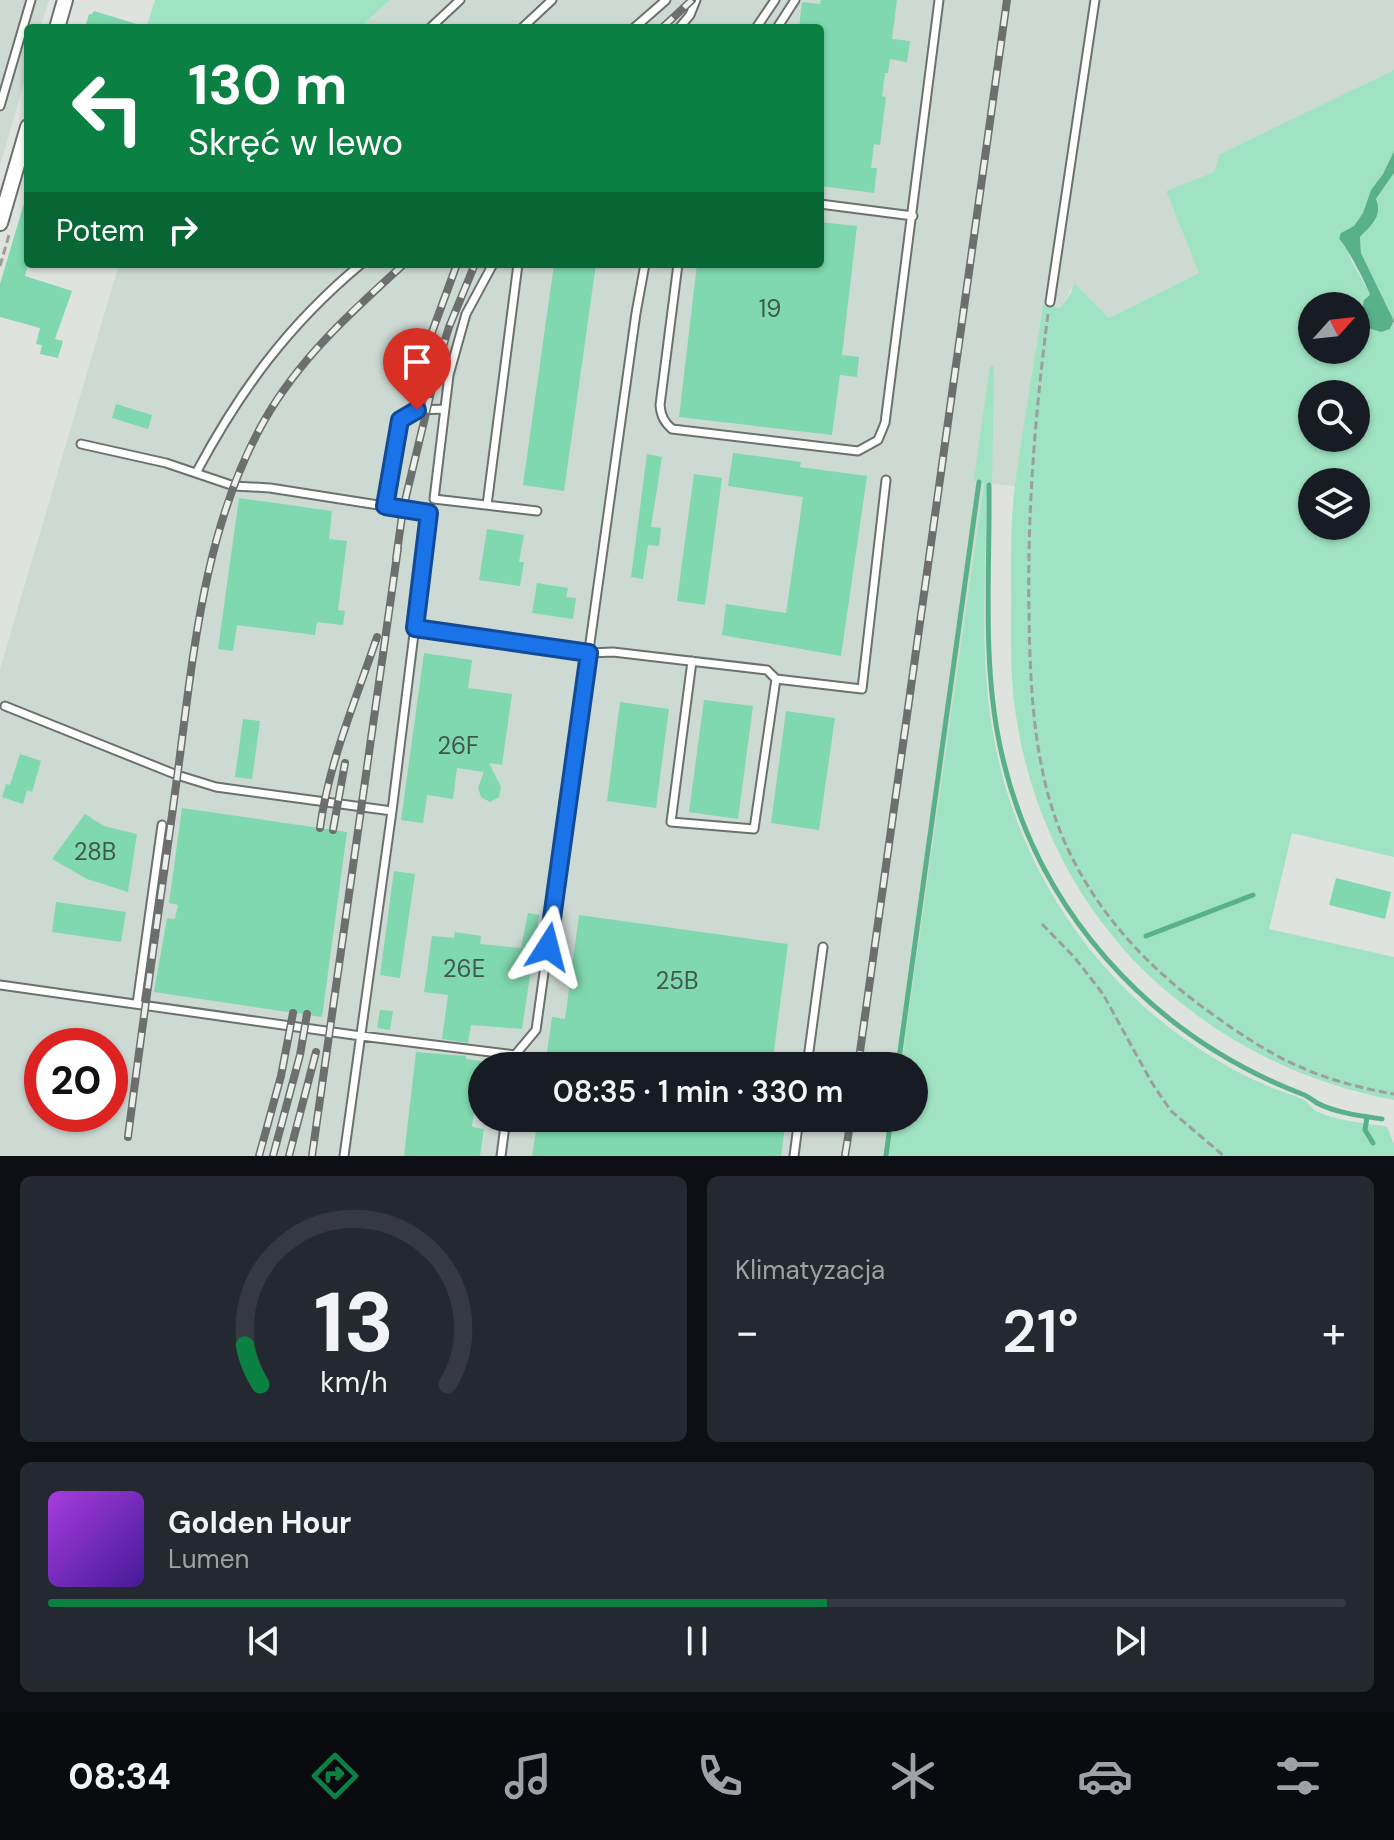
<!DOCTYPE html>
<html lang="pl">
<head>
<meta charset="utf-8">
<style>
  :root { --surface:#171b24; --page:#242831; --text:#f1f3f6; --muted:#9ea1a6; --line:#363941; --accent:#0b8043 }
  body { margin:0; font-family:"DM Sans",sans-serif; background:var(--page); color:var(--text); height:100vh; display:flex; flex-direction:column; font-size:30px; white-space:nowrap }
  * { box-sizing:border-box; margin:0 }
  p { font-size:26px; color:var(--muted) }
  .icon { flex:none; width:44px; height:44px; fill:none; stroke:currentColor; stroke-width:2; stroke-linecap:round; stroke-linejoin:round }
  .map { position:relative; height:1156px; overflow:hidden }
  .side { display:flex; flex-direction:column; gap:20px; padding:20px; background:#0d0f14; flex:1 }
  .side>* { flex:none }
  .banner { position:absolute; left:24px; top:24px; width:800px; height:244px; border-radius:8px; box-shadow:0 2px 6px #0004; background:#0b8043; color:#fff; overflow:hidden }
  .needle { width:52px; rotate:63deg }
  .controls { position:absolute; left:1298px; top:292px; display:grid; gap:16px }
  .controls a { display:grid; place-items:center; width:72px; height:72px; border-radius:50%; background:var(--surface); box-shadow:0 2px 6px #0004; font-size:40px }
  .speed { position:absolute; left:24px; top:1028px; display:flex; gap:16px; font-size:40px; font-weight:700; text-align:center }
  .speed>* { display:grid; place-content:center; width:104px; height:104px; border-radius:50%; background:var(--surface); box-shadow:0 2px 6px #0004; line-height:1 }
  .speed .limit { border:12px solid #d22; background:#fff; color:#111 }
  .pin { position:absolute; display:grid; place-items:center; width:68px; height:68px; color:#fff; margin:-82px -34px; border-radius:50% 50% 50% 0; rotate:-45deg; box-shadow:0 0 8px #0007 }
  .pin .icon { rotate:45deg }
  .me { position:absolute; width:88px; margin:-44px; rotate:9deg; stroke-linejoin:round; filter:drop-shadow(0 0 6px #0008) }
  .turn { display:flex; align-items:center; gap:28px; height:168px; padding:0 32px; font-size:36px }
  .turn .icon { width:104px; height:104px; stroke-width:2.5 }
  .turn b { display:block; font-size:56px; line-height:68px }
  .then { display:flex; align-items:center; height:76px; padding:0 32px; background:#0003; gap:16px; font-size:30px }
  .big { font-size:60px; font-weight:600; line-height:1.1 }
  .side .card { flex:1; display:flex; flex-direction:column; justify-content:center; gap:12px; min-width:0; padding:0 28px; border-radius:12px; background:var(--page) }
  .side .dial { align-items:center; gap:0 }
  .dial svg { height:208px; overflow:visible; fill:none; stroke:var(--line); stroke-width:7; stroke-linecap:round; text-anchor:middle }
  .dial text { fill:var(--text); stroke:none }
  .song { display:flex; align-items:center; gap:24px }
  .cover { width:96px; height:96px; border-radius:12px; background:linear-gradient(135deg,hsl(280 70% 55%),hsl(260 70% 35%)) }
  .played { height:8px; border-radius:4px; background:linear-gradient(90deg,var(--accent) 60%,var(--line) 60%) }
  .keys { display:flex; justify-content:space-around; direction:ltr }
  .heat { display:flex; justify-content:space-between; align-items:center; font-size:44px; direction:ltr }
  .side .tiles { flex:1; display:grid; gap:20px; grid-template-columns:1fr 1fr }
  .card:last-child { grid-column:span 2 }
  .trip { position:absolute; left:468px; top:1052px; width:460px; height:80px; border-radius:40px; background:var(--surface); box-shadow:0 2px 6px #0004; font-weight:600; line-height:80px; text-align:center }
  .tab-bar { display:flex; height:128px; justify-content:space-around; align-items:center; background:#090b0e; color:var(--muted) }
  .tab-bar .icon { width:56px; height:56px }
  .tab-bar .current { color:var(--accent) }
  .tab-bar b { font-size:36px; color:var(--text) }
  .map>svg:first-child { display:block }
  .built { fill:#cdd9d3; fill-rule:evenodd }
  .green { fill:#9fe3c2; fill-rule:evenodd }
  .water { fill:#59b18a }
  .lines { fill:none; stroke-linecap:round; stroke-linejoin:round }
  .stream { stroke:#59b18a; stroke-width:5 }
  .building { fill:#80d8af }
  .lane-casing { stroke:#6c716e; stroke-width:11 }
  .street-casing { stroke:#6c716e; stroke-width:18 }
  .path { stroke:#9ca09d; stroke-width:3; stroke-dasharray:8 4; stroke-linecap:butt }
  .lane { stroke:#fff; stroke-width:7 }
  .street { stroke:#fff; stroke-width:14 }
  .rail-casing { stroke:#6c6f6d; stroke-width:8 }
  .rail { stroke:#ebf0ed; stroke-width:5; stroke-dasharray:15; stroke-linecap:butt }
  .route-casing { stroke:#114b97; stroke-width:20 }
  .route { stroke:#1a73e8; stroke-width:14 }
  .labels { text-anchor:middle; stroke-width:6; stroke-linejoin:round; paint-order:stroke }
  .number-label { font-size:24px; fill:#40574c }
</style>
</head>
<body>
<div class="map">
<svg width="1394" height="1156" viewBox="0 0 1394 1156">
  <rect width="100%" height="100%" fill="#dee3e0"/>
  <path class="built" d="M 0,0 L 49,0 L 40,28 L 28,28 L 28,70 L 0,165 Z
    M 390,0 L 1394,0 L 1394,70 L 1220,154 L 1214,172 L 1166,191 L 1199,273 L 1109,318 L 1074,284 L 1060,308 L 1043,305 L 1015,486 L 984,483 L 901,1066 L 482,1066 L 482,1118 L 894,1118 L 888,1156 L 0,1156 L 0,669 L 119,264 L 820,264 L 820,28 L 359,28 ZM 42,1046 L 110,1046 L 110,1114 L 42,1114 Z"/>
  <path class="green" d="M 155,0 L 390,0 L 359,28 L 146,28 Z
    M 1394,70 L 1394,151 L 1383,174 L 1371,191 L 1363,213 L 1354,226 L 1346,230 L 1339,238 L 1345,243 L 1352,262 L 1390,329 L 1394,323 L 1394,857 L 1292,833 L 1269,929 L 1394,957 L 1394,1100 C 1311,1084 1237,1050 1171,995 C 1085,924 1030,820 1015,709 C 1010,673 1011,637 1011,600 C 1011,562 1010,523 1015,485 C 1023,425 1034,365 1043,305 L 1060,308 L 1071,293 L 1074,283 L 1109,318 L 1199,273 L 1166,191 L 1214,172 L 1220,154 ZM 1312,306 L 1356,306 L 1356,350 L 1312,350 ZM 1312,394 L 1356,394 L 1356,438 L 1312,438 ZM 1312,482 L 1356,482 L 1356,526 L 1312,526 Z
    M 1394,173 L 1394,321 L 1361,253 L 1360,237 L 1376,220 L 1376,200 Z
    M 990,365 L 994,366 L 992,483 L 987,483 C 986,569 978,659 995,744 C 1020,872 1098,987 1209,1055 C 1228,1067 1248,1078 1268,1086 C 1279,1091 1292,1094 1302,1099 C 1308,1102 1311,1108 1316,1111 C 1336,1121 1365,1123 1387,1127 L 1394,1144 L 1394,1156 L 888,1156 L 894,1118 L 914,1118 L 914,1066 L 901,1066 L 984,483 L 974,480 Z"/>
  <path class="water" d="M 1394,151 L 1394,173 L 1376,199 C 1383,217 1371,225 1360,237 L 1361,253 L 1394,321 L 1390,329 L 1381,332 L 1368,328 L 1362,311 L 1364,300 L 1370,295 C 1368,287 1345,243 1339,239 L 1341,233 L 1354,226 L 1363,213 L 1371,190 L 1383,174 Z"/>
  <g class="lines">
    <path class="stream" d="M 989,485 C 990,571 982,662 1000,746 C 1034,908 1149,1035 1302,1094 C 1308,1096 1312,1100 1317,1103 C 1336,1113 1362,1116 1382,1119
      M 1146,936 L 1253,895
      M 898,1066 L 979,482
      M 1367,1117 L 1365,1130 L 1373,1143
      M 886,1156 L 891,1118"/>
  </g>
  <path class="building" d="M 821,0 L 897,0 L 892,39 L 910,41 L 907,62 L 890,59 L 888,73 L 885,73 L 882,96 L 886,97 L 880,145 L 874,144 L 871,168 L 877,168 L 874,193 L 820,186 L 820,28 L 799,28 L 802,2 L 820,4 Z
    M 94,11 L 140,25 L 139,28 L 85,28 L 89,14 L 92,14 Z
    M 25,200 L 28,201 L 28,265 L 25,276 L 72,291 L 55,339 L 63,341 L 58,358 L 40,354 L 42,345 L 36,344 L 40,328 L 0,317 L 0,284 Z
    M 820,222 L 857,226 L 842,355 L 859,357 L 857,377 L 840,375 L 832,435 L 679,417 L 697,264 L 820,264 Z
    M 554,264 L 596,264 L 564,491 L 523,485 Z
    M 116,404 L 152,415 L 148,429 L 112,418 Z
    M 733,453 L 801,462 L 800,467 L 867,476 L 841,656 L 722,635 L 726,604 L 786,613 L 803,497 L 728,486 Z
    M 647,454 L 662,457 L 651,527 L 661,528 L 659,546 L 648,545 L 643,579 L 631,577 Z
    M 694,474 L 722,478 L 705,605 L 677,601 Z
    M 239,498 L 332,511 L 329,539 L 347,541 L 338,610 L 345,611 L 343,625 L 317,622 L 315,635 L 237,625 L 233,651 L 218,649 Z
    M 487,529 L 524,535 L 519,562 L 524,562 L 520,586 L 479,580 Z
    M 537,583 L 568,588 L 566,597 L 576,598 L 573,619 L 532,613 Z
    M 424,653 L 472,660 L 468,688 L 512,694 L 502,765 L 489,763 L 501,787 L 499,797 L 490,802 L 481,797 L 478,788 L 484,772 L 457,768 L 453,799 L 427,795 L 423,823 L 401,820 Z
    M 704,700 L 753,706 L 738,819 L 689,812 Z
    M 620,702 L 669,709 L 656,808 L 607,801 Z
    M 786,711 L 835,718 L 819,830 L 771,823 Z
    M 243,719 L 260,721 L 252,779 L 235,777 Z
    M 20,754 L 41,761 L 32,792 L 27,790 L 23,804 L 2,797 L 6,784 L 10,785 Z
    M 182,808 L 347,832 L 322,1017 L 154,992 L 167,918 L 175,919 L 178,905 L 169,903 Z
    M 85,814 L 104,826 L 137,834 L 128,892 L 87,879 L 52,859 Z
    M 394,871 L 415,874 L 400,978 L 380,975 Z
    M 1336,878 L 1391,892 L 1385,919 L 1329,905 Z
    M 56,902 L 126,912 L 121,942 L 52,932 Z
    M 528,913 L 539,915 L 522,1029 L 471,1025 L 468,1043 L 442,1039 L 448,995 L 424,992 L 432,936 L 454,938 L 455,932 L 481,936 L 480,944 L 521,948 Z
    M 579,915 L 788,944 L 772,1066 L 545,1066 L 552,1017 L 565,1019 Z
    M 380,1010 L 393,1011 L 390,1030 L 377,1028 Z
    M 416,1052 L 466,1056 L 466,1059 L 481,1061 L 472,1127 L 484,1129 L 480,1156 L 404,1156 Z
    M 538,1118 L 786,1118 L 781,1156 L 532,1156 Z"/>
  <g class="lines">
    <defs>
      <path id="lane" d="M 430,28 L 460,0
        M 522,28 L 552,0
        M 634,28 L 666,0
        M 679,28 L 690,15 L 696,0
        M 756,28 L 775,0
        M 777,28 L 795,0
        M 0,106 L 31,0
        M 820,204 L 913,216
        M 493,264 L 466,314 L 449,375 L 434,499 L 537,511
        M 678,264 L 660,405 C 661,416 664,422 672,429 L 858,451 L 878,440 L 885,423 L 939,0
        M 1050,302 L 1095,0
        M 81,444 L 166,463 L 234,486 L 270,488 L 429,513 L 392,811 L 344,1156
        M 196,473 C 241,389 288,325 361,264
        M 487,505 L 518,264
        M 385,506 L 400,420 L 417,410 L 445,409
        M 415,628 L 589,653 L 613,652 L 767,670 L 776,679 L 862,689 L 886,480
        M 692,661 L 671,822 L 754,829 L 776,679
        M 5,706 L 177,775 L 216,787 L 392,811
        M 0,985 L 361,1036 L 515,1055
        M 137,1004 L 162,825
        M 513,1066 L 515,1055 L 536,1030 L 636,313 L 645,264
        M 807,1066 L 823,947
        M 501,1156 L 506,1118
        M 794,1156 L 799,1118"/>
      <path id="street" d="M 57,28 L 65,0
        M 0,223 L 28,127"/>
    </defs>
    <use href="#lane" class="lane-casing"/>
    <use href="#street" class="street-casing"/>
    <path class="path" d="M 0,266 L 9,235
      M 1048,314 C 1035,414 1027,515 1029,616 C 1030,680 1033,747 1052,808 C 1078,892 1138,961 1208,1011 C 1273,1058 1314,1080 1394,1094
      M 1042,924 L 1075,958 L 1103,994 L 1152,1083 L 1171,1111 L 1224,1156"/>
    <use href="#lane" class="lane"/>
    <use href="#street" class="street"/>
    <defs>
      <path id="rail" d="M 662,28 L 692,0
        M 419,394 L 428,343 L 457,264
        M 396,559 L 403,509 L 438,363 L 449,327 L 475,264
        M 320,828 C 329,761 356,700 377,637
        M 333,830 L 345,763
        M 858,1066 L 1007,0
        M 128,1137 C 143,1017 161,898 177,778 C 193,658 203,529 264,421 C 299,359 351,312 404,264
        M 259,1156 L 281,1076 L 293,1013
        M 273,1156 L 300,1055 L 307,1014
        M 289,1156 L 316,1052
        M 312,1156 L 398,548
        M 845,1156 L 851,1118"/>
    </defs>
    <use href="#rail" class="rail-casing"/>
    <use href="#rail" class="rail"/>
  </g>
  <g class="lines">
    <defs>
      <path id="route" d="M 417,410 L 400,420 L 385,506 L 429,513 L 415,628 L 589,653 L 548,947"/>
    </defs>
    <use href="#route" class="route-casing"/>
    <use href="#route" class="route"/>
  </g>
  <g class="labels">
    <g class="number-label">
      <text x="770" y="317">19</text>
      <text x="458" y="754">26F</text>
      <text x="95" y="860">28B</text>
      <text x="464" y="977">26E</text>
      <text x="677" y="989">25B</text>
    </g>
  </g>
</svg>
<div class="controls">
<a><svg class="needle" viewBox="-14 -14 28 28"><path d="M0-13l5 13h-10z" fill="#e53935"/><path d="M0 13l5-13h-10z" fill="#9ea1a6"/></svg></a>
<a><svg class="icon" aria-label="search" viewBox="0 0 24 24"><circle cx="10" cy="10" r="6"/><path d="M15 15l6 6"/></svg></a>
<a><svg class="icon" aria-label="layers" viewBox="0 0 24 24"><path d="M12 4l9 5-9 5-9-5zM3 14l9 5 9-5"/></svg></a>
</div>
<div class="speed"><div class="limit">20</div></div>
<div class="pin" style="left:417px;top:410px;background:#d93025"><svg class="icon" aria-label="arrive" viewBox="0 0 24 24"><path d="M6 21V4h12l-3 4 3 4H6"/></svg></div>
<svg class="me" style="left:548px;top:947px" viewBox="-20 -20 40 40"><path d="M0-17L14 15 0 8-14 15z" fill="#1a73e8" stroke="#fff" stroke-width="4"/></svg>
<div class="trip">08:35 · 1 min · 330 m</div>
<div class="banner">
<div class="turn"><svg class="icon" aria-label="left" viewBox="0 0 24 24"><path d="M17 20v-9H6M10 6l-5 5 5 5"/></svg><div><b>130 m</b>Skręć w lewo</div></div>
<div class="then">Potem<svg class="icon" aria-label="right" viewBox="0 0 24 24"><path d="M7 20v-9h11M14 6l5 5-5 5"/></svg></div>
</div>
</div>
<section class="side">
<div class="tiles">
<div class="card dial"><svg viewBox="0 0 100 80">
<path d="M14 69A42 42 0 1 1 86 69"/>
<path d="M14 69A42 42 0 0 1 8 54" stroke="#0b8043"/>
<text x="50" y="56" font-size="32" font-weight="700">13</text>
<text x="50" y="72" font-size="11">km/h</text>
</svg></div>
<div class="card"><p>Klimatyzacja</p>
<div class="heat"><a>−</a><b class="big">21°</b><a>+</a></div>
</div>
<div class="card">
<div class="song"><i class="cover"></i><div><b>Golden Hour</b><p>Lumen</p></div></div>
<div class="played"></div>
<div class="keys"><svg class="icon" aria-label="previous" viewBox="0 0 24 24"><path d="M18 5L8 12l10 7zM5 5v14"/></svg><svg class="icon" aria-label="pause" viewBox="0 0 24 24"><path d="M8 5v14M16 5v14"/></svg><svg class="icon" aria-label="next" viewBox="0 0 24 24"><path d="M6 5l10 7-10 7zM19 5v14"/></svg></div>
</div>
</div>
</section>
<nav class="tab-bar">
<b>08:34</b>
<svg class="icon current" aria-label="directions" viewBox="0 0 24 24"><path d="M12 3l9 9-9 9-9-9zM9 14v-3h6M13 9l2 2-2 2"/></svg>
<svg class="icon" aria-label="music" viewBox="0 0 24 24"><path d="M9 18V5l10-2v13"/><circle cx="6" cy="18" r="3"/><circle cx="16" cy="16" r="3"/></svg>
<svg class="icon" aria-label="phone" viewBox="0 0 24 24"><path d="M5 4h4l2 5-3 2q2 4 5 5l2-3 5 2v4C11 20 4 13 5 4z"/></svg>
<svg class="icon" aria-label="climate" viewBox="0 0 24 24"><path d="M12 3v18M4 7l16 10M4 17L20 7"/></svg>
<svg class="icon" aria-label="car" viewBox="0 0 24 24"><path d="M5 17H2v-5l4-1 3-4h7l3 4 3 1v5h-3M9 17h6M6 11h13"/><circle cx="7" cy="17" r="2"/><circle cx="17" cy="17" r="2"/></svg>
<svg class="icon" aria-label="filters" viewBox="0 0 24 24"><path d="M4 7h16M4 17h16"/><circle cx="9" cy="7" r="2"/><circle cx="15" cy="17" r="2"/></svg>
</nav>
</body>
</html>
